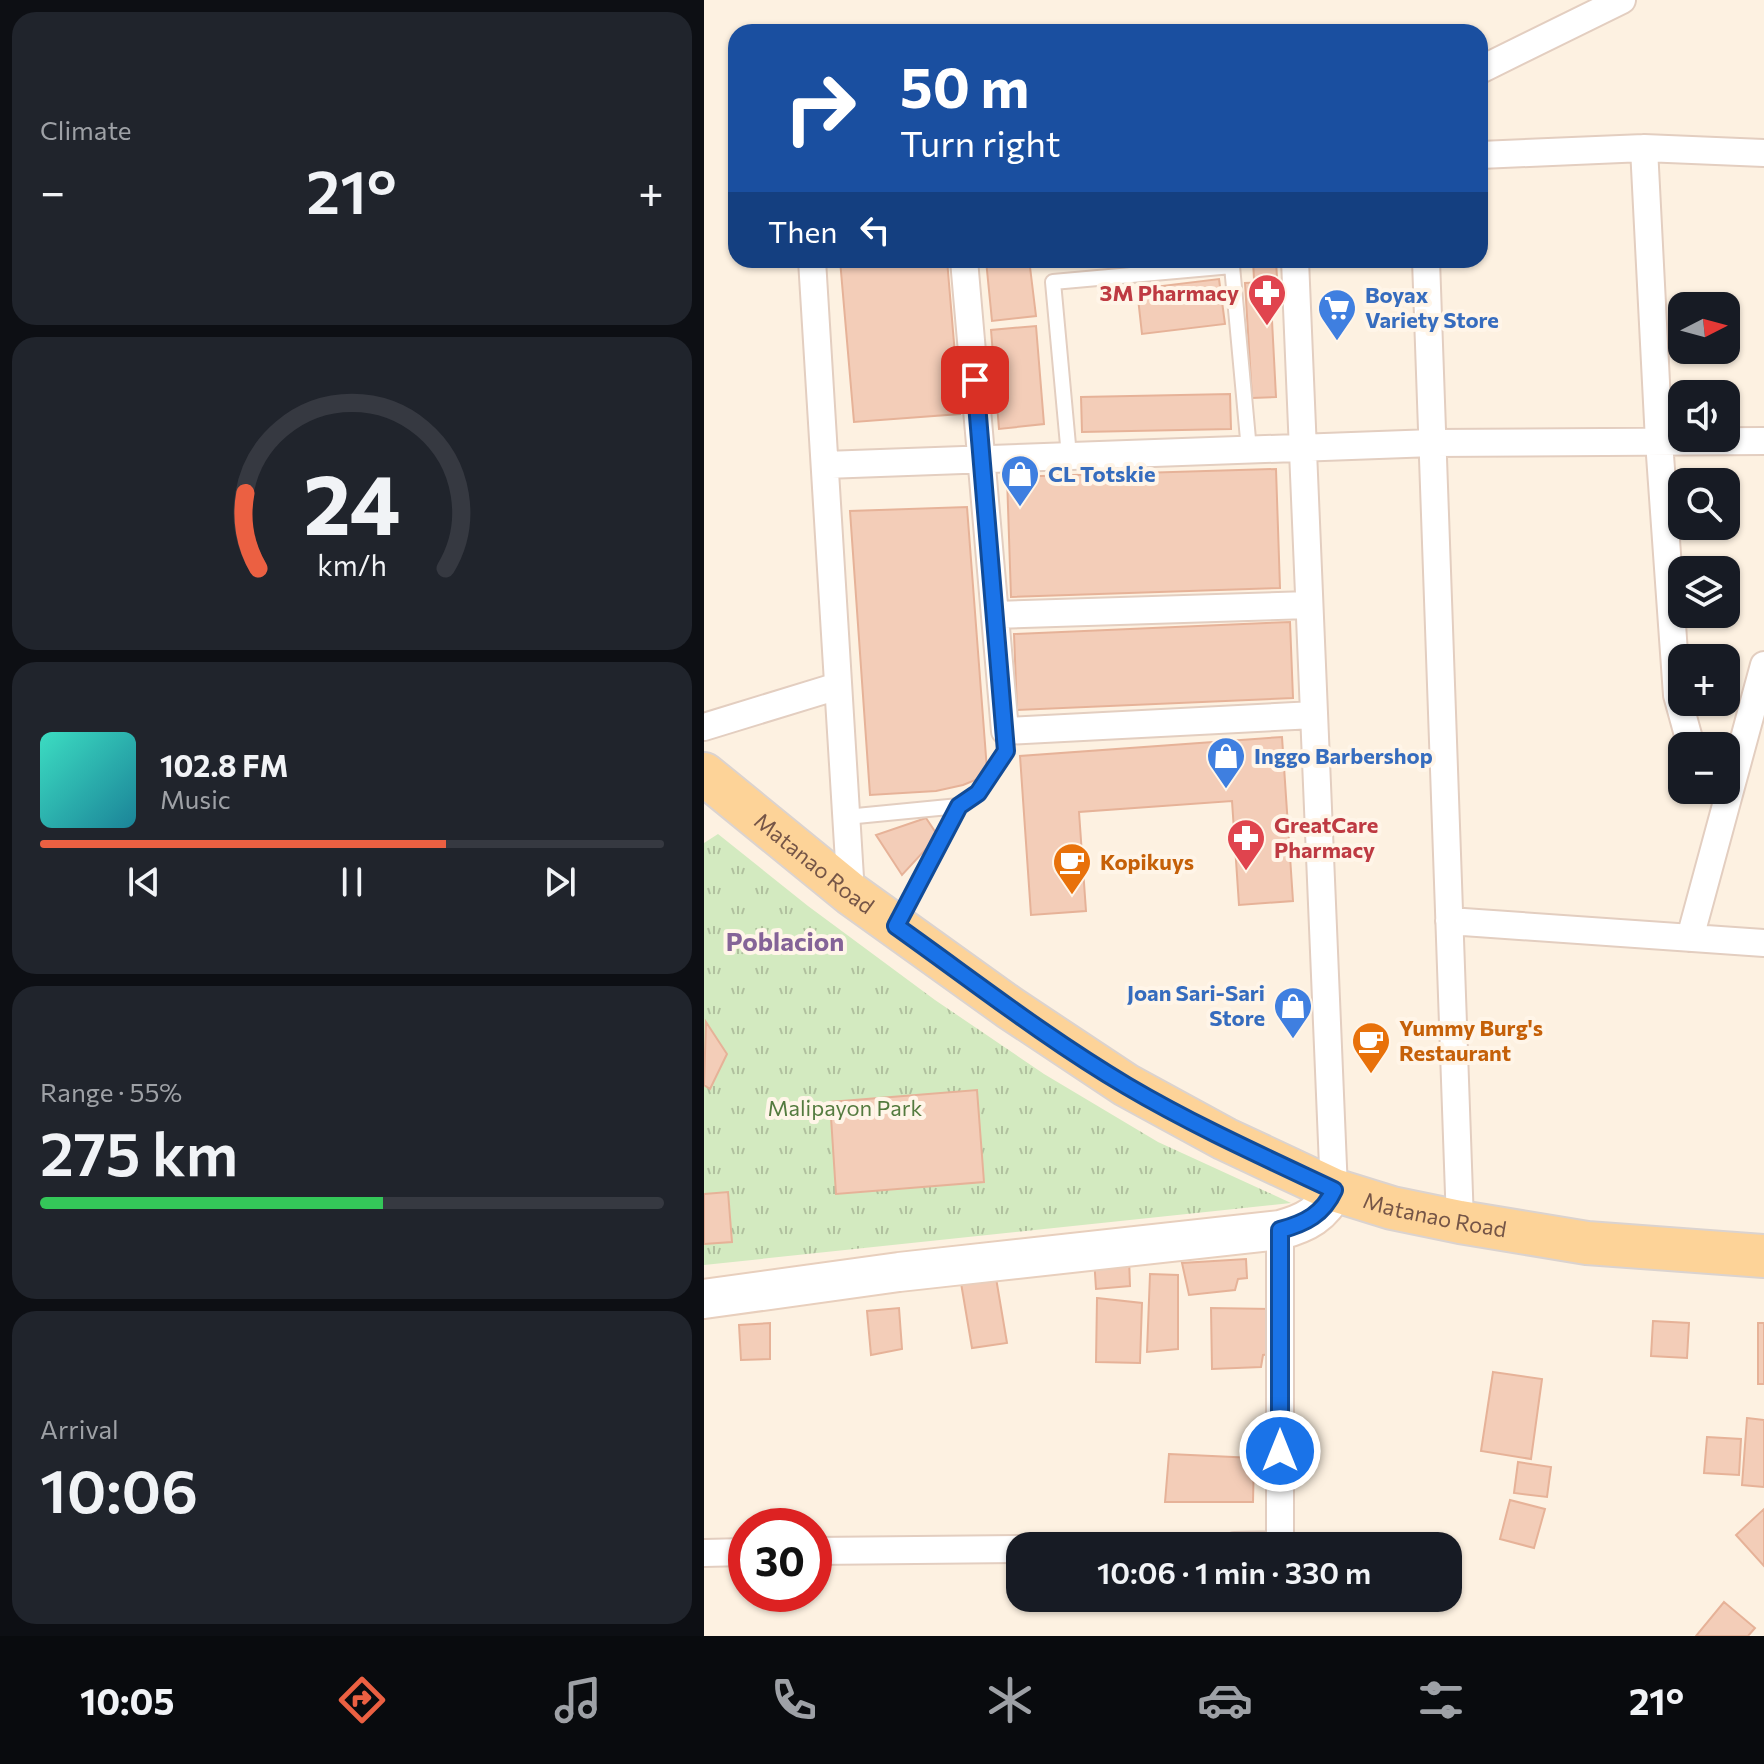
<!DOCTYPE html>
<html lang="en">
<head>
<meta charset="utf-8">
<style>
  :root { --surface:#171b24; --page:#20242c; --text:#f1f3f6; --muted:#9ea1a6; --line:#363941; --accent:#eb6042 }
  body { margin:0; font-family:Commissioner,sans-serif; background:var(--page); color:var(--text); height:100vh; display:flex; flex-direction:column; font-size:30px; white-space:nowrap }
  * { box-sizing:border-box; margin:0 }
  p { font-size:26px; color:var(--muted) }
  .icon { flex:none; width:44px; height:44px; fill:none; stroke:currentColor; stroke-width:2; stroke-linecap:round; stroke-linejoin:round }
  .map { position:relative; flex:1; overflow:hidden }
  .details { display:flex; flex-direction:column; gap:12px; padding:12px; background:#0d0f14; width:704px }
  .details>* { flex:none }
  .hud { position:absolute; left:24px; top:24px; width:760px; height:244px; border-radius:24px; box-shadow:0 2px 6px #0004; background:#1a4fa0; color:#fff; overflow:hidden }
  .needle { width:52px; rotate:84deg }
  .controls { position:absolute; left:964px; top:292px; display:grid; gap:16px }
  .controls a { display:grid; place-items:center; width:72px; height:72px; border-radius:16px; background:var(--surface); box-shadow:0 2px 6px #0004; font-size:40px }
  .speed { position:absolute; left:24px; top:1508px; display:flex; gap:16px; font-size:40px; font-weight:700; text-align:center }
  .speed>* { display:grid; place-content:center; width:104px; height:104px; border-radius:50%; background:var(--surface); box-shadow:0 2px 6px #0004; line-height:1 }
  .speed .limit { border:12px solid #d22; background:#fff; color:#111 }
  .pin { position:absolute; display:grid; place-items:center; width:68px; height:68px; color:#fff; margin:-34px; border-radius:16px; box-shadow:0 4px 12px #0006 }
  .me { position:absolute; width:88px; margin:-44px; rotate:0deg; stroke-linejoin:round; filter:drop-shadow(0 0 6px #0008) }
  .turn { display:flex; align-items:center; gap:28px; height:168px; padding:0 40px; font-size:36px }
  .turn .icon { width:104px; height:104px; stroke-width:2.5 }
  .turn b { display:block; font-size:56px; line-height:68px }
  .then { display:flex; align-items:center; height:76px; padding:0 40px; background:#0003; gap:16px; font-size:30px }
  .big { font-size:60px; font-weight:600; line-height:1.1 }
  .details .card { flex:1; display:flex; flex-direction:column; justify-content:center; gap:12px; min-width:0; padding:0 28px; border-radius:24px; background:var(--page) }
  .details .dial { align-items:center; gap:0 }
  .dial svg { height:208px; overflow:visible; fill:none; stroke:var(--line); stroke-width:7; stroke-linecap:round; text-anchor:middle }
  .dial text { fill:var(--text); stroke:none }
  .song { display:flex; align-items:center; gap:24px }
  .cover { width:96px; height:96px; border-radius:12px; background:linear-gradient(135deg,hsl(170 70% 55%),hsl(190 70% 35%)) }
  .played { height:8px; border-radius:4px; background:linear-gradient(90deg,var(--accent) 65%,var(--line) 65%) }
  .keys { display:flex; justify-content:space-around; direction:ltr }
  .heat { display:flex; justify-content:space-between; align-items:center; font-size:44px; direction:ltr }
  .charge { height:12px; border-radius:6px; background:linear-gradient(90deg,#34c759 55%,var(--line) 0) }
  .trip { position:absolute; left:302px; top:1532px; width:456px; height:80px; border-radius:24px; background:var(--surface); box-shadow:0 2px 6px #0004; font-weight:600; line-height:80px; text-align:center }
  .dock { display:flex; height:128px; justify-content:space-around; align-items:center; background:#090b0e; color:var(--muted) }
  .dock .icon { width:56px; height:56px }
  .dock .active { color:var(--accent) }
  .dock b { font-size:36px; color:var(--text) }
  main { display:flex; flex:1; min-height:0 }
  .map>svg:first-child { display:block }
  .grass { fill:url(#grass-tufts) }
  .building { fill:#f3cdb8; stroke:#e6b298; stroke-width:2 }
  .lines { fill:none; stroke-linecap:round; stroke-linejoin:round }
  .lane-casing { stroke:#e3cec0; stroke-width:18 }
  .street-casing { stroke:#e3cec0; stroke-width:30 }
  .secondary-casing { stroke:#e8cfbd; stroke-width:42 }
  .primary-casing { stroke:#dbd3cf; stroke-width:46 }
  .lane { stroke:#fff; stroke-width:14 }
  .street { stroke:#fff; stroke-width:26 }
  .secondary { stroke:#fff; stroke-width:38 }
  .primary { stroke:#fdd398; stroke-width:42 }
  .route-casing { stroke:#114b97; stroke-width:20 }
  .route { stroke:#1a73e8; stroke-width:14 }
  .labels { text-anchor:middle; stroke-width:8; stroke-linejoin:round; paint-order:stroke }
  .health-label { font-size:22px; font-weight:bold; fill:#be3a42; stroke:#fff5e8; text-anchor:end }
  .shop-label { font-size:22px; font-weight:bold; fill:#366cbe; stroke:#fff5e8; text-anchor:start }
  .food-label { font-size:22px; font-weight:bold; fill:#c56008; stroke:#fff5e8; text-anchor:start }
  .street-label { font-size:22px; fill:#755547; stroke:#fff5e8 }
  .park-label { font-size:22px; fill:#547b3f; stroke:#fff5e8 }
  .quarter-label { font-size:26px; font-weight:bold; fill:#846398; stroke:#fff5e8 }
</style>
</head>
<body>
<main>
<section class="details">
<div class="card"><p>Climate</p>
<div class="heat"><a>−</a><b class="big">21°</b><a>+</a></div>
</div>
<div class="card dial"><svg viewBox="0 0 100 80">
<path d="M14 69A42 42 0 1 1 86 69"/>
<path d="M14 69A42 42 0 0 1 9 40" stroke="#eb6042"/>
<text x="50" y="56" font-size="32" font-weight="700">24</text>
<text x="50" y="72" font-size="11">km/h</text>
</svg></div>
<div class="card">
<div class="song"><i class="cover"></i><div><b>102.8 FM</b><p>Music</p></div></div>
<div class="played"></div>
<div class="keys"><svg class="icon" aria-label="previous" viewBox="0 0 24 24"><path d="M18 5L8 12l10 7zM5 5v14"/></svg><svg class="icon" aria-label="pause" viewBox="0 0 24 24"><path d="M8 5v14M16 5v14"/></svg><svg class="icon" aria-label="next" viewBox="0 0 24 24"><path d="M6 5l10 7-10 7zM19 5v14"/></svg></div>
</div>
<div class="card"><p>Range · 55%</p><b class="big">275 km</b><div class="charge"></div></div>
<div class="card"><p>Arrival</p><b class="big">10:06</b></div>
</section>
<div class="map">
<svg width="1060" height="1636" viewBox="0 0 1060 1636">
  <defs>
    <pattern id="grass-tufts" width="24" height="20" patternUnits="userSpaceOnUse" patternTransform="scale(2)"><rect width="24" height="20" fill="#d3eac0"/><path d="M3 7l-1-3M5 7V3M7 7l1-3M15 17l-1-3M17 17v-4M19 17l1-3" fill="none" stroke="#b0c09e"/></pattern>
  </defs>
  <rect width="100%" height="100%" fill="#fdf1e1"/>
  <path class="grass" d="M 14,834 L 104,906 L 231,1000 L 340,1074 L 454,1142 L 587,1203 L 0,1265 L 0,843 Z"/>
  <path class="building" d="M 136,260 L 243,260 L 256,414 L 150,422 Z
    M 282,260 L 397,260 L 326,267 L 332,316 L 288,321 Z
    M 549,260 L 572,260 L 573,278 L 550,279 Z
    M 515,279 L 521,324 L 438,334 L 433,289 Z
    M 566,282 L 572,397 L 548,398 L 541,283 Z
    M 332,326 L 340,424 L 295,429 L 287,330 Z
    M 526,394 L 527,429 L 378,432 L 377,397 Z
    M 572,469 L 576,588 L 307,597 L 303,477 Z
    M 263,507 L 283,770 L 274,779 L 259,785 L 232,791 L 166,795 L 146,511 Z
    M 586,622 L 589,698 L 313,710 L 310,634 Z
    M 578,737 L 589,901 L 535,905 L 528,801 L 375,812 L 382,911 L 327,915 L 316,756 Z
    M 222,818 L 234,836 L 198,875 L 172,835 Z
    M 2,1022 L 23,1054 L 6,1089 L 0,1085 Z
    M 273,1090 L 280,1182 L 132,1194 L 126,1102 Z
    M 24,1192 L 28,1242 L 0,1244 L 0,1194 Z
    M 390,1258 L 425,1258 L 426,1286 L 392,1289 Z
    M 542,1259 L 543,1278 L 534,1279 L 531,1290 L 485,1295 L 478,1263 Z
    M 446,1274 L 474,1275 L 474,1349 L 443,1352 Z
    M 292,1278 L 303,1343 L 268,1348 L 257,1283 Z
    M 393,1298 L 438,1303 L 436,1363 L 392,1362 Z
    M 195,1308 L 198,1349 L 167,1355 L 163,1311 Z
    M 507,1308 L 569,1309 L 568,1354 L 559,1355 L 557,1367 L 508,1369 Z
    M 949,1321 L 985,1323 L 983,1358 L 947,1356 Z
    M 66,1323 L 66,1359 L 37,1360 L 35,1325 Z
    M 1054,1323 L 1060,1323 L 1060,1384 L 1054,1384 Z
    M 789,1372 L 838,1379 L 827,1459 L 777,1451 Z
    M 1043,1418 L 1060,1420 L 1060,1487 L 1038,1485 Z
    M 1003,1437 L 1037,1439 L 1035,1475 L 1000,1473 Z
    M 465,1454 L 550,1458 L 549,1502 L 461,1502 Z
    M 814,1462 L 847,1467 L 843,1497 L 810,1493 Z
    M 806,1500 L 841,1509 L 830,1548 L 796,1539 Z
    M 1060,1509 L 1060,1566 L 1032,1535 Z
    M 1020,1602 L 1051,1628 L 1044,1636 L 992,1636 Z"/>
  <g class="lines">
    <defs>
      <path id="lane" d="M 365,456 L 349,282 L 528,266 L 545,450
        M 142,817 L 255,806
        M 194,922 L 255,806 L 274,793 L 302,751 L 301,731"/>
      <path id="street" d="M 776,70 L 918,0
        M 940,148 L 955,441 L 973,695 L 987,746
        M 776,155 L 940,148 L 1060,153
        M 108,260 L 147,894
        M 260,260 L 301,731 L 610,715
        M 591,260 L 630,1190
        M 722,260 L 756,1222
        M 121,465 L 729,443 L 1060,441
        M 291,615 L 605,605
        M 0,727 L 134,686
        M 745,921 L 1060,943
        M 986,938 L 1060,665
        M 531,1546 L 576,1545 L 576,1230
        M 110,1551 L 316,1549
        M 0,1553 L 42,1552"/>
      <path id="secondary" d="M 0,1299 L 195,1272 L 576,1230 C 602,1223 619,1214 630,1190"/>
      <g id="primary">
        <path id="s1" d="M 0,774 L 147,894 L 306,1008 L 422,1085 L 521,1139 L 630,1190 L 688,1208 L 756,1222 L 883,1243 L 1060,1256"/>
      </g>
    </defs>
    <use href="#lane" class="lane-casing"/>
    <use href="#street" class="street-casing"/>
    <use href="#secondary" class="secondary-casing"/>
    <use href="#primary" class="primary-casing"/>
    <use href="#lane" class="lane"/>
    <use href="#street" class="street"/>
    <use href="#secondary" class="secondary"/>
    <use href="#primary" class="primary"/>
  </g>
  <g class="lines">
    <defs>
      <path id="route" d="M 271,380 L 302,751 L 274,793 L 255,806 L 192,926 C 268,980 342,1038 423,1086 C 489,1125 560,1157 630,1190 C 619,1214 602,1223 576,1230 L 576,1451"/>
    </defs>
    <use href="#route" class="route-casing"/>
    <use href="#route" class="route"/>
  </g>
  <defs>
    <symbol id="pharmacy-pin" viewBox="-11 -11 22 30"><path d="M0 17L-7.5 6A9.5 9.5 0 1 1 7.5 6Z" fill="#e0444e" stroke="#fff5e8"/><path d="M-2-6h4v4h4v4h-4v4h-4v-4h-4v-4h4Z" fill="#fff"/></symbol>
    <symbol id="supermarket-pin" viewBox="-11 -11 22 30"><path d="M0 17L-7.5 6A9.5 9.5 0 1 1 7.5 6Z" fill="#3f7fe0" stroke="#fff5e8"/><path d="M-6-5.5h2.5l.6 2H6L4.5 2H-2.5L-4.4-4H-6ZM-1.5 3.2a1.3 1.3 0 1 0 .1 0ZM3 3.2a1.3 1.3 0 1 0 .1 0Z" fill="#fff"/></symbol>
    <symbol id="shop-pin" viewBox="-11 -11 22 30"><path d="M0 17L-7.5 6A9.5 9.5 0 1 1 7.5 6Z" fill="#3f7fe0" stroke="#fff5e8"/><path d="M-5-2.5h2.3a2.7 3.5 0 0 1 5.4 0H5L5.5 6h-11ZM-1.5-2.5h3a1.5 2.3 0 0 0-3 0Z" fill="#fff"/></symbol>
    <symbol id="cafe-pin" viewBox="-11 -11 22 30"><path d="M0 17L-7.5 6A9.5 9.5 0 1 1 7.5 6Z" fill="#e8710a" stroke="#fff5e8"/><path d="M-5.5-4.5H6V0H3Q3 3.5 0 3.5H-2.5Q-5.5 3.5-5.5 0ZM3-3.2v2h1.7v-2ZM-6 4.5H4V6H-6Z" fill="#fff"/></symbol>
  </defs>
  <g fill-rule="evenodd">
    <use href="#pharmacy-pin" x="541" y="271" width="44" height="60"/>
    <use href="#supermarket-pin" x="611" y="286" width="44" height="60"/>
    <use href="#shop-pin" x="294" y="452" width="44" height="60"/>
    <use href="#shop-pin" x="500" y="734" width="44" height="60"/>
    <use href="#pharmacy-pin" x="520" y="816" width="44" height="60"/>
    <use href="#cafe-pin" x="346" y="840" width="44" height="60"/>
    <use href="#shop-pin" x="567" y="984" width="44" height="60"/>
    <use href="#cafe-pin" x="645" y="1019" width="44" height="60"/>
  </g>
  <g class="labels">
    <g class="health-label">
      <text x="535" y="301">3M Pharmacy</text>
      <text x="570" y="833" text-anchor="start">GreatCare<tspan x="570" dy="25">Pharmacy</tspan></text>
    </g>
    <g class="shop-label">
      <text x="661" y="303">Boyax<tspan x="661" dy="25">Variety Store</tspan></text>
      <text x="344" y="482">CL Totskie</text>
      <text x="550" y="764">Inggo Barbershop</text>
      <text x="561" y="1001" text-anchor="end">Joan Sari-Sari<tspan x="561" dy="25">Store</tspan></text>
    </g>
    <g class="food-label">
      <text x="396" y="870">Kopikuys</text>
      <text x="695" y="1036">Yummy Burg's<tspan x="695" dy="25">Restaurant</tspan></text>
    </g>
    <g class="street-label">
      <text dy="8" stroke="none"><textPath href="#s1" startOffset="142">Matanao Road</textPath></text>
      <text dy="8" stroke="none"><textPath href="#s1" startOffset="862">Matanao Road</textPath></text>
    </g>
    <g class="park-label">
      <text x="141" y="1116">Malipayon Park</text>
    </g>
    <g class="quarter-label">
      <text x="81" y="951">Poblacion</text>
    </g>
  </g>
</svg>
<div class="controls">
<a><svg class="needle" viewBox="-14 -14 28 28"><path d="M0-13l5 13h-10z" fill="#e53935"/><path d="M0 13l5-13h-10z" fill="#9ea1a6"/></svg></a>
<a><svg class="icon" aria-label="sound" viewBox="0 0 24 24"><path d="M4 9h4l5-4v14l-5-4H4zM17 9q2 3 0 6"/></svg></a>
<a><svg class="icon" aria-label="search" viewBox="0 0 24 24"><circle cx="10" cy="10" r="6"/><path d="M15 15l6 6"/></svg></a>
<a><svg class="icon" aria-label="layers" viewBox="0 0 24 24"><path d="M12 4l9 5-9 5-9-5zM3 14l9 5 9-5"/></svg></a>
<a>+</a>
<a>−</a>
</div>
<div class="speed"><div class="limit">30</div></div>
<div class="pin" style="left:271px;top:380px;background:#d93025"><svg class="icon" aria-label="arrive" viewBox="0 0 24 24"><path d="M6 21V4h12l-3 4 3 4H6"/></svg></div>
<svg class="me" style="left:576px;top:1451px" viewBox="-20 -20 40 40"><circle r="17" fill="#1a73e8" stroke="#fff" stroke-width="3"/><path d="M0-11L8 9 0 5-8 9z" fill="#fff"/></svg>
<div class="trip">10:06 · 1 min · 330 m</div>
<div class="hud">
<div class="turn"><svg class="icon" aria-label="right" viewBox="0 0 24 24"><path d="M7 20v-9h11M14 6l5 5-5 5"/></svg><div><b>50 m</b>Turn right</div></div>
<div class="then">Then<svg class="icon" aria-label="left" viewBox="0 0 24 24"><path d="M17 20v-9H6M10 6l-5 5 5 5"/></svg></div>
</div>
</div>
</main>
<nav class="dock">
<b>10:05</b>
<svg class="icon active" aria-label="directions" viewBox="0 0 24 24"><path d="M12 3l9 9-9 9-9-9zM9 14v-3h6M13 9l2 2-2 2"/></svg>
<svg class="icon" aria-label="music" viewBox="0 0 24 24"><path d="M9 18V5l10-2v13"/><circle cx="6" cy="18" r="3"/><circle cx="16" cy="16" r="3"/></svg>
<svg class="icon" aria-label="phone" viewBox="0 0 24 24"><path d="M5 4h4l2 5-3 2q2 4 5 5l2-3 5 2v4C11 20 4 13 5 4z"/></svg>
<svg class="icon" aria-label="climate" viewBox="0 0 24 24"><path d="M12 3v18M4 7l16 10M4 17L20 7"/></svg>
<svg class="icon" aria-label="car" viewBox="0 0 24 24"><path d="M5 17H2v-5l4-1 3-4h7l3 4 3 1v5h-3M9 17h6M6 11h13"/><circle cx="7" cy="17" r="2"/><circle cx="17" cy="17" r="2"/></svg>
<svg class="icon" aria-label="filters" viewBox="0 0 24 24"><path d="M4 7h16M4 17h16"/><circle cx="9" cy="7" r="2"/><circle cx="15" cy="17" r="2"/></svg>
<b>21°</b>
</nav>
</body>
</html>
